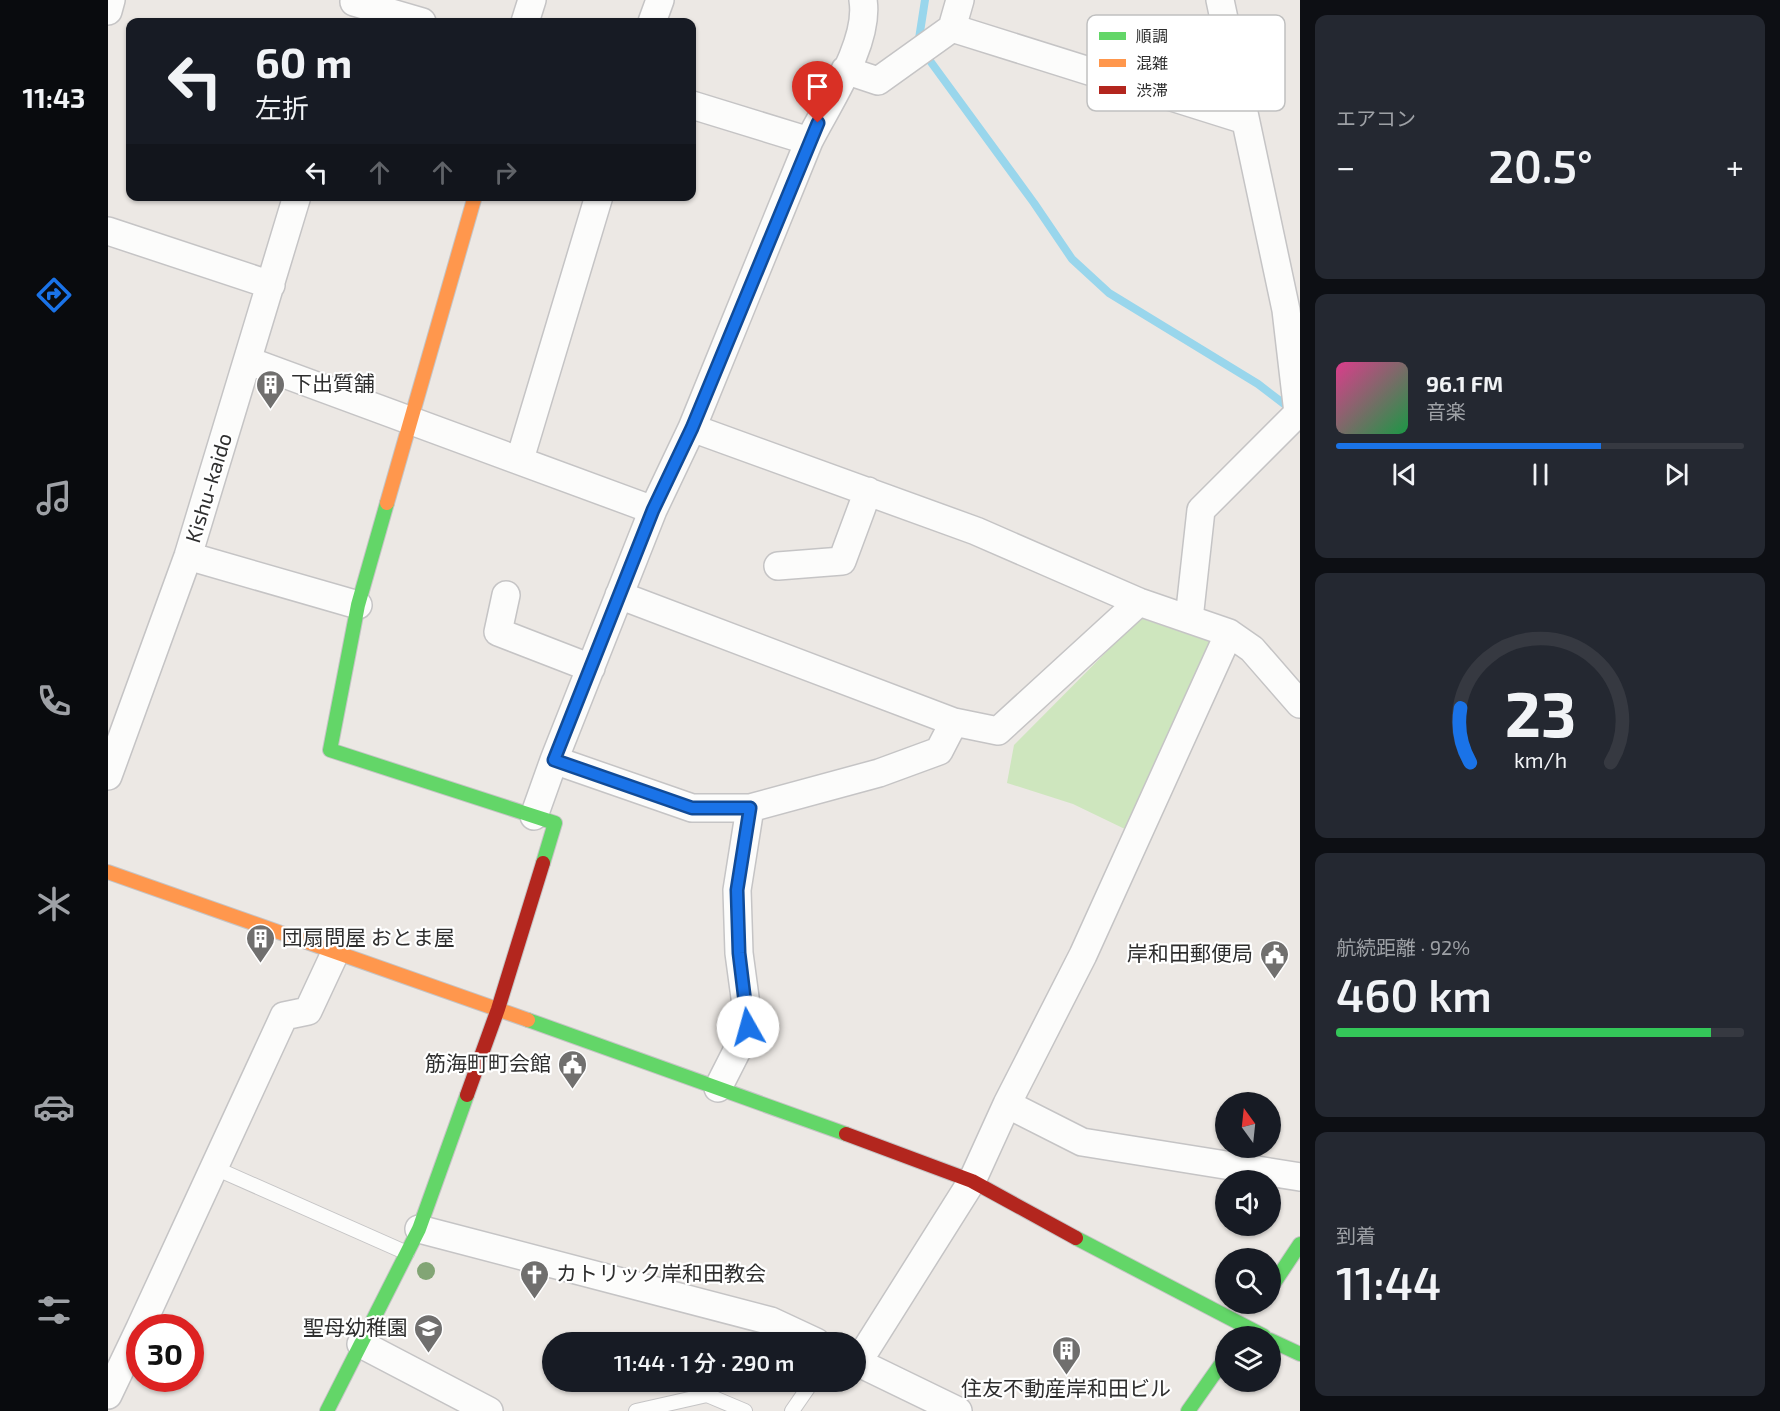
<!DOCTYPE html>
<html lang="ja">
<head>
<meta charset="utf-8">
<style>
  :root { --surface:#171b24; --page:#242831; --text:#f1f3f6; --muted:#9ea1a6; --line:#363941; --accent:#1a73e8 }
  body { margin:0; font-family:"Exo 2","Noto Sans JP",sans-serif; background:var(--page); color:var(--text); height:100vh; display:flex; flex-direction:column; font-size:22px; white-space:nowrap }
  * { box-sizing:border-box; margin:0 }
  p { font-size:20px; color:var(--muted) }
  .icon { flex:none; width:33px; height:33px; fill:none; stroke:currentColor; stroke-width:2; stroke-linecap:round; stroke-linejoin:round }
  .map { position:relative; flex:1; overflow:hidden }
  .panel { display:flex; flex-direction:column; gap:15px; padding:15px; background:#0d0f14; width:480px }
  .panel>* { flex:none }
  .hud { position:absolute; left:18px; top:18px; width:570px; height:183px; border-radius:12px; box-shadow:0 2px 4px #0004; background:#171b24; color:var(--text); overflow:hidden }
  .needle { width:39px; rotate:345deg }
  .fabs { position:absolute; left:1107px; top:1092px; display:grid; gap:12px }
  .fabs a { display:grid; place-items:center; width:66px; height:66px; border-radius:50%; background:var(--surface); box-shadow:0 2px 4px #0004; font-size:30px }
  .speed { position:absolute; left:18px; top:1314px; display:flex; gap:12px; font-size:30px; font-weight:700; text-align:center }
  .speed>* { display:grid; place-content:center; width:78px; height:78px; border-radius:50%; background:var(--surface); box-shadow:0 2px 4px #0004; line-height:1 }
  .speed .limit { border:9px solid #d22; background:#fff; color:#111 }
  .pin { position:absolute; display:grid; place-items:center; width:51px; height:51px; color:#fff; margin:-62px -26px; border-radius:50% 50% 50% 0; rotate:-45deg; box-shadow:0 0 6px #0007 }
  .pin .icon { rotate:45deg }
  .me { position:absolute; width:66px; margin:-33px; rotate:353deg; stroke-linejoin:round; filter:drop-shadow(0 0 4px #0008) }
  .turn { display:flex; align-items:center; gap:21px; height:126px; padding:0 30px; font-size:27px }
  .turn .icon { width:78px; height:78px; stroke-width:2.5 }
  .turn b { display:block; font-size:42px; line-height:51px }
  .lanes { display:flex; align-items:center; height:57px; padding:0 30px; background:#0003; justify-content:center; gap:30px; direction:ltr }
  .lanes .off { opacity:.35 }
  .big { font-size:45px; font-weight:600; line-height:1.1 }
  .panel .widget { flex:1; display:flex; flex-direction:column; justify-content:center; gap:9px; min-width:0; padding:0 21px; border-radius:12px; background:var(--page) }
  .panel .dial { align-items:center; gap:0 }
  .dial svg { height:156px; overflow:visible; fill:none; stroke:var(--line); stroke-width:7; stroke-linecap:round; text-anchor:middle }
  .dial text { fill:var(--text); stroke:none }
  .song { display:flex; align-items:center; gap:18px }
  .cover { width:72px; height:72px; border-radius:9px; background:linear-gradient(135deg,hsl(330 70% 55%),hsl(140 70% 35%)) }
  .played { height:6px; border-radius:3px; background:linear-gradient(90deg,var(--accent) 65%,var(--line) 65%) }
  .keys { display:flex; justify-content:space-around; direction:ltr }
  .heat { display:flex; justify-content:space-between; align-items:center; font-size:33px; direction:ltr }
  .charge { height:9px; border-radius:4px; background:linear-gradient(90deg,#34c759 92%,var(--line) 0) }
  .trip { position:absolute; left:434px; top:1332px; width:324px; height:60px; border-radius:30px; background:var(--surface); box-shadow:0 2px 4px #0004; font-weight:600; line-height:60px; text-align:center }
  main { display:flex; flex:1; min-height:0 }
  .menu { display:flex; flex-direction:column; width:108px; justify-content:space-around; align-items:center; background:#090b0e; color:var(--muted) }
  .menu .icon { width:42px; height:42px }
  .menu .active { color:var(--accent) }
  .menu b { font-size:27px; color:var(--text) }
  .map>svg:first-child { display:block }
  .green { fill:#cee6be }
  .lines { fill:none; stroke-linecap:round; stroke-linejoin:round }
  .stream { stroke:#99d6ec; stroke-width:8 }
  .lane-casing { stroke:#c5c4c5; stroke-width:16 }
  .street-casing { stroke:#c5c4c5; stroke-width:30 }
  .fast-casing { stroke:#c5c4c5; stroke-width:16 }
  .slow-casing { stroke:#c5c4c5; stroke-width:16 }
  .jam-casing { stroke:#c5c4c5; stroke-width:16 }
  .lane { stroke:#fcfcfb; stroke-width:14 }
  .street { stroke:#fcfcfb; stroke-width:27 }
  .fast { stroke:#63d668; stroke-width:14 }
  .slow { stroke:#ff974d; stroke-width:14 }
  .jam { stroke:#b3261e; stroke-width:14 }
  .tree { fill:#82a575 }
  .route-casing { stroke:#114b97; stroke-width:15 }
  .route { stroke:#1a73e8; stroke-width:10 }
  .labels { text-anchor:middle; stroke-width:4.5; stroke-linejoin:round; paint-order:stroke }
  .poi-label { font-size:21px; fill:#2e2e2e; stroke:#fff; text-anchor:start }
  .street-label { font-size:21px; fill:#2e2e2e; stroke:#fff }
  .key { fill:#fff; stroke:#c0c0c0; stroke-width:1.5 }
  .key-label { font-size:16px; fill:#2e2e2e }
</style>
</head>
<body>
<main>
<nav class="menu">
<b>11:43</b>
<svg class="icon active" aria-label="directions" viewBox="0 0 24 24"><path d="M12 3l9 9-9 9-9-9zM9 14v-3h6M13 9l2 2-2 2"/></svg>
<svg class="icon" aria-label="music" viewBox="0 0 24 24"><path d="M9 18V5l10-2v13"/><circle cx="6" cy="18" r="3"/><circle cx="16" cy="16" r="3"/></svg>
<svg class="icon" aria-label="phone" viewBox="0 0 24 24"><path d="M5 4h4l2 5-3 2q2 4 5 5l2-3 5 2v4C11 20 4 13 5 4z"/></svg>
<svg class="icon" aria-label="climate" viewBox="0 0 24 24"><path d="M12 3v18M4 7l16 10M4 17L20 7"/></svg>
<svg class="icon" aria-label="car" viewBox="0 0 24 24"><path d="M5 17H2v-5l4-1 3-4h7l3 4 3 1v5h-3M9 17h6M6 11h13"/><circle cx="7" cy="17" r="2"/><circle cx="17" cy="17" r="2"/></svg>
<svg class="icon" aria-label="filters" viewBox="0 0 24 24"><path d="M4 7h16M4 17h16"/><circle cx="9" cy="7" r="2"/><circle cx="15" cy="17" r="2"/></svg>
</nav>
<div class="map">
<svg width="1192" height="1411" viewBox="0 0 1192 1411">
  <rect width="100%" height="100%" fill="#ece8e4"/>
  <path class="green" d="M 1032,618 L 1109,644 L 1021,831 L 965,804 L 899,783 L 906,745 Z"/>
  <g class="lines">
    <path class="stream" d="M 810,45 L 817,0
      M 817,54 L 926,203 L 964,259 L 1001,293 L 1150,384 L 1184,410"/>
    <defs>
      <path id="lane" d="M 107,1168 L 299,1253
        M 528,1411 L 599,1395 L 637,1411
        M 684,1411 L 704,1382"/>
      <path id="street" d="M 852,0 L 844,28 L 1137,120
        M 246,2 L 314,22
        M 0,11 L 3,0
        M 417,22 L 424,0
        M 544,22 L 552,0
        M 737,70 L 770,81 L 844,28
        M 584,105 L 701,141 C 720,103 762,43 755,0
        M 0,231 L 163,285
        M 141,361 L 545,510
        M 584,428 L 701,141
        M 412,459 L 491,196
        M 80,556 L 250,605
        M 670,566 L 734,561 L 760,491
        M 398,595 L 390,632 L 483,668
        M 1081,619 L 1093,510 L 1190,413 L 1178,310 L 1112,0
        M 846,722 L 890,731 L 1031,602
        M 446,760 L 584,808 L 642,808 L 771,773 L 831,751 L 846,722 L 511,595
        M 0,776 L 80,556 L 189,196
        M 426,816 L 446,760 L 545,510 L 584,428 L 868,531 L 1031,602 L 1121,633 L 1144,649 L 1192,704
        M 610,1088 L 641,1027 L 631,953 L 629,890 L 642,808
        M 899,1104 L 974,1142 L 1192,1177
        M 311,1229 L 663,1321 L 708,1342
        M 32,1328 L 176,1016 L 200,1011 L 228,951
        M 253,1344 L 381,1411
        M 747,1361 L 850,1411
        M 750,1362 L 864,1181 L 899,1104 L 975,955 L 1121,633
        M 0,1395 L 32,1328"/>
      <path id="fast" d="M 279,503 L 250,605 L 222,750 L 447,823 L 435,863
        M 420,1020 L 738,1134
        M 968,1238 L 1156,1336
        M 1162,1289 L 1192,1244
        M 1162,1340 L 1192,1354
        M 219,1411 L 311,1229 L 359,1095
        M 1080,1411 L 1118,1357"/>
      <path id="slow" d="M 279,503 L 367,196
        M 0,872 L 420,1020"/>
      <path id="jam" d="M 359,1095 L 390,1009 L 435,863
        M 738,1134 L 864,1181 L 968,1238"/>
    </defs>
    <use href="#lane" class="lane-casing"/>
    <use href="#street" class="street-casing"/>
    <use href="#fast" class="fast-casing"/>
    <use href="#slow" class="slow-casing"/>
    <use href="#jam" class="jam-casing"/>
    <use href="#lane" class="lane"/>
    <use href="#street" class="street"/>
    <use href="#fast" class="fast"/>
    <use href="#slow" class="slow"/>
    <use href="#jam" class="jam"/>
  </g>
  <circle class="tree" cx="318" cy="1271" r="9"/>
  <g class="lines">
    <defs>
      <path id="route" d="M 640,1027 L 631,953 L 629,890 L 642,808 L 584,808 L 446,760 L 545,510 L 584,428 L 710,123"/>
    </defs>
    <use href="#route" class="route-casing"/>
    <use href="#route" class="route"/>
  </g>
  <defs>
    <symbol id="building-pin" viewBox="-11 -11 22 30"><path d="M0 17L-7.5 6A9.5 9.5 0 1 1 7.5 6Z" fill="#706f6e" stroke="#fff"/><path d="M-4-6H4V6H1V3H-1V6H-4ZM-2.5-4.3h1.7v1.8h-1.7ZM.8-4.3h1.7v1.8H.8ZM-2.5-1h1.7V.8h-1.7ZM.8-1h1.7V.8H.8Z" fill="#fff"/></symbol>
    <symbol id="civic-pin" viewBox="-11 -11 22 30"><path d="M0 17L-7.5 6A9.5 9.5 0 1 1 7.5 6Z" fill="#706f6e" stroke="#fff"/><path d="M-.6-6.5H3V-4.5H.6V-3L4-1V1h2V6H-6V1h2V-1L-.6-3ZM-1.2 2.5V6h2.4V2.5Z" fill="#fff"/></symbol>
    <symbol id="church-pin" viewBox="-11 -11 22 30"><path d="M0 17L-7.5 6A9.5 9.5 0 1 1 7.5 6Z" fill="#706f6e" stroke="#fff"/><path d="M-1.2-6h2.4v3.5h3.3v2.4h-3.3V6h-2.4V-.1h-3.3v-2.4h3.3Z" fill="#fff"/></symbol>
    <symbol id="school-pin" viewBox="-11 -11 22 30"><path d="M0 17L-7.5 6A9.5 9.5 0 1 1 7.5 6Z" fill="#706f6e" stroke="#fff"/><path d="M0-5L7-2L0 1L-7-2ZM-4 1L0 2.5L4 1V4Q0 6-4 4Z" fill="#fff"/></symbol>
  </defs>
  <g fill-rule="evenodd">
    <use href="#building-pin" x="146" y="368" width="33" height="45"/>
    <use href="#building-pin" x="136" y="922" width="33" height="45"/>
    <use href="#civic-pin" x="1150" y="938" width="33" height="45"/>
    <use href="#civic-pin" x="448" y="1048" width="33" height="45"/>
    <use href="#church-pin" x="410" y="1258" width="33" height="45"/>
    <use href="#school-pin" x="304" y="1312" width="33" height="45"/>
    <use href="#building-pin" x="942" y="1334" width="33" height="45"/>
  </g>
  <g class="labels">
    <g class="poi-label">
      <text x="183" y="391">下出質舗</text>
      <text x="174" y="945">団扇問屋 おとま屋</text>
      <text x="1145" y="961" text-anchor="end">岸和田郵便局</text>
      <text x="443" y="1071" text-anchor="end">筋海町町会館</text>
      <text x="448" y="1281">カトリック岸和田教会</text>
      <text x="300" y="1335" text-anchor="end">聖母幼稚園</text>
      <text x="958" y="1396" text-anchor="middle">住友不動産岸和田ビル</text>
    </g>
    <g class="street-label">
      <text transform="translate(101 488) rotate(-73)" y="7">Kishu-kaido</text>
    </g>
  </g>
  <rect x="979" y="15" width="198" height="96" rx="9" class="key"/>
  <rect x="991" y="32" width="27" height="8" fill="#63d668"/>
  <rect x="991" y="59" width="27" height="8" fill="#ff974d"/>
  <rect x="991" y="86" width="27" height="8" fill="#b3261e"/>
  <g class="key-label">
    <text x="1028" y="42">順調</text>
    <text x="1028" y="69">混雑</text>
    <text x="1028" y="96">渋滞</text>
  </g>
</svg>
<div class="fabs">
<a><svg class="needle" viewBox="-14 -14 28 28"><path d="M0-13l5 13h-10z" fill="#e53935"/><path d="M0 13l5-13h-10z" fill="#9ea1a6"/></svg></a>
<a><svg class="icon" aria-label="sound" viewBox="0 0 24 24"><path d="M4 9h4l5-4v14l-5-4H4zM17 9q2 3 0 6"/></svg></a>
<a><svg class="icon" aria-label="search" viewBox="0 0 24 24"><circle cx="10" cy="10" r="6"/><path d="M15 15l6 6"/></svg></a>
<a><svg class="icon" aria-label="layers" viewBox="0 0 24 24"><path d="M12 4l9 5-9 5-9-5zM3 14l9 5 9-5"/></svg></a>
</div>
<div class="speed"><div class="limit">30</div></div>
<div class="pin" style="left:710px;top:123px;background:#d93025"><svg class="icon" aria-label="arrive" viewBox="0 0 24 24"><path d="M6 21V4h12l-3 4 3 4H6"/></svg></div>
<svg class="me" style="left:640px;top:1027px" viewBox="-20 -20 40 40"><circle r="19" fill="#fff"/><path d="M0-13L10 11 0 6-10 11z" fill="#1a73e8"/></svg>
<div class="trip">11:44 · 1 分 · 290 m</div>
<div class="hud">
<div class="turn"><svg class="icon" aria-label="left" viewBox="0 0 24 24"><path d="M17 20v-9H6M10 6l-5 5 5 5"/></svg><div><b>60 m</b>左折</div></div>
<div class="lanes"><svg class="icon" aria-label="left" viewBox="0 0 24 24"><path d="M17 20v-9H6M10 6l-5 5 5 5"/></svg><svg class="icon off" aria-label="ahead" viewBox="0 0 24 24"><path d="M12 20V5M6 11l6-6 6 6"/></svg><svg class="icon off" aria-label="ahead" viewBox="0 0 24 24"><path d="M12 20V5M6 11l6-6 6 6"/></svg><svg class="icon off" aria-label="right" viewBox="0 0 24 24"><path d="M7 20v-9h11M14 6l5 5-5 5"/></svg></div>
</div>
</div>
<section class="panel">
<div class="widget"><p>エアコン</p>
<div class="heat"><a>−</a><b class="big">20.5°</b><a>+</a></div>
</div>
<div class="widget">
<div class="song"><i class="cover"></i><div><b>96.1 FM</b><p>音楽</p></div></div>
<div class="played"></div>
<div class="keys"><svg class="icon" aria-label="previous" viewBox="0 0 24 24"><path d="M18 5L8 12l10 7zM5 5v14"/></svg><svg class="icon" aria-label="pause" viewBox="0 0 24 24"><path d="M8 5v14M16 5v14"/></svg><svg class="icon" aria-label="next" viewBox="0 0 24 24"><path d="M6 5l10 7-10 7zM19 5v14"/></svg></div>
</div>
<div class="widget dial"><svg viewBox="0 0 100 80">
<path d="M14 69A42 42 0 1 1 86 69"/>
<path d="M14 69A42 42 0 0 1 9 41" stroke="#1a73e8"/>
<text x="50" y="56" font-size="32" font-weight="700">23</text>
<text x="50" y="72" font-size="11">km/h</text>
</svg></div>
<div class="widget"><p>航続距離 · 92%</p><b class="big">460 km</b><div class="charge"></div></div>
<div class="widget"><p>到着</p><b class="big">11:44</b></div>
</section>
</main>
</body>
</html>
